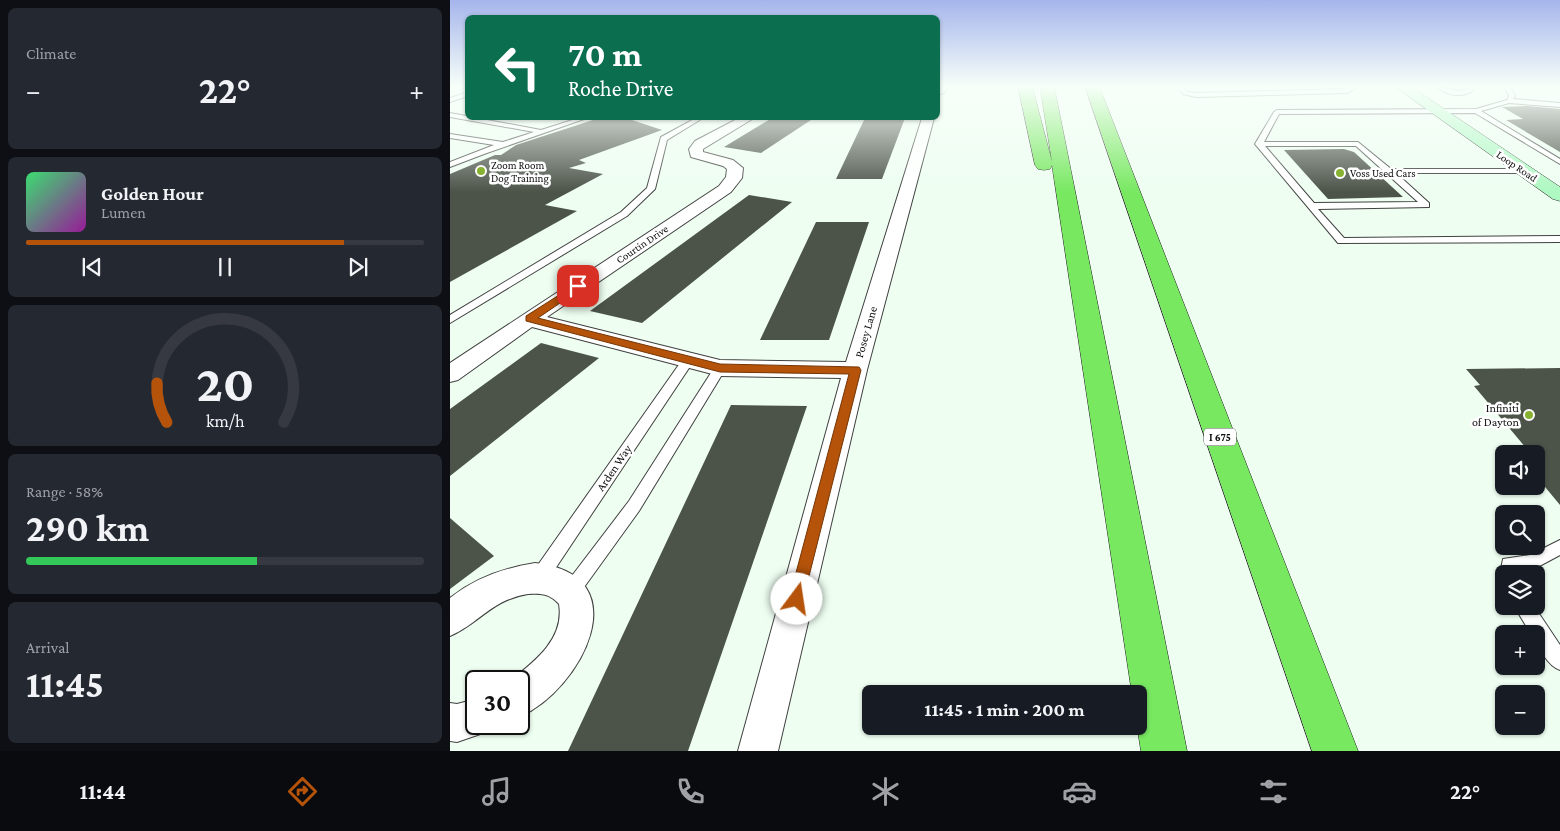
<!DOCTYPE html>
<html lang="en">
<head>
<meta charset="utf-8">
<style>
  :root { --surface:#171b24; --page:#242831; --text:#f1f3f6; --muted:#9ea1a6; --line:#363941; --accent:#b45309 }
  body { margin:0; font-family:"Crimson Pro",serif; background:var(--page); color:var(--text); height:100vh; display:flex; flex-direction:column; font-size:19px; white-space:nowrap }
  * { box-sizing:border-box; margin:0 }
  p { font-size:16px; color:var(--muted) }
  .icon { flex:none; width:28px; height:28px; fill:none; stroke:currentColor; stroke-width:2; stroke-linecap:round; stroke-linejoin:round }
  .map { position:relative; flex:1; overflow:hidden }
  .sheet { display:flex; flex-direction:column; gap:8px; padding:8px; background:#0d0f14; width:450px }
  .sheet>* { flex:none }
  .guide { position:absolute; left:15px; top:15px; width:475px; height:105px; border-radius:8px; box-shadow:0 1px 4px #0004; background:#0b6e4f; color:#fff; overflow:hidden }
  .tools { position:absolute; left:1045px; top:445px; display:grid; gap:10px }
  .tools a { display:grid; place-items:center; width:50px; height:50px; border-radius:8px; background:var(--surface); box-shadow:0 1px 4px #0004; font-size:25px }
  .speed { position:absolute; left:15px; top:670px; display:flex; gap:10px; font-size:25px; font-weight:700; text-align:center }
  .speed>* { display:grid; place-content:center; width:65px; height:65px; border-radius:50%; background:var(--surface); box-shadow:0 1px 4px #0004; line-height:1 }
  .speed .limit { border:2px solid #111; border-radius:8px; background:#fff; color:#111 }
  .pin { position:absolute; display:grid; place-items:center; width:42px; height:42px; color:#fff; margin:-21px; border-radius:10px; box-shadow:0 2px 8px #0006 }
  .me { position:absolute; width:55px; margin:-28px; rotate:14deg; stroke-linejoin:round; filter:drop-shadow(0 0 4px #0008) }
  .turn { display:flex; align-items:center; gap:18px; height:105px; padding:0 20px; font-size:22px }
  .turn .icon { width:65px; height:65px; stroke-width:2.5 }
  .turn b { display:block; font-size:35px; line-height:42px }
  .big { font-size:38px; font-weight:700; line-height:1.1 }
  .sheet .widget { flex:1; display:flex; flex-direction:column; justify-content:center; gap:8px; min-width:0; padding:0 18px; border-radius:8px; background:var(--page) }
  .sheet .dial { align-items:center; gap:0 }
  .dial svg { height:130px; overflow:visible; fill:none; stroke:var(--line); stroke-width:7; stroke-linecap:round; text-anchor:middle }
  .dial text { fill:var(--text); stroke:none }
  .song { display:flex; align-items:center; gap:15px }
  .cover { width:60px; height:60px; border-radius:8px; background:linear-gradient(135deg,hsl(140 70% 55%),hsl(300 70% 35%)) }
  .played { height:5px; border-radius:2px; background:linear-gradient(90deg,var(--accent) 80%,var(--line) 80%) }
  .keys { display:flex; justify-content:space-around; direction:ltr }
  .heat { display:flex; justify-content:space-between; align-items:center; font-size:28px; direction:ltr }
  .charge { height:8px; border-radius:4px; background:linear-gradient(90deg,#34c759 58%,var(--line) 0) }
  .trip { position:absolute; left:412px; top:685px; width:285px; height:50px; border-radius:8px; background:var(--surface); box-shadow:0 1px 4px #0004; font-weight:700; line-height:50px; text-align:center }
  .tab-bar { display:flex; height:80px; justify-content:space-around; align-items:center; background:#090b0e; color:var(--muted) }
  .tab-bar .icon { width:35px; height:35px }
  .tab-bar .current { color:var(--accent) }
  .tab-bar b { font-size:22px; color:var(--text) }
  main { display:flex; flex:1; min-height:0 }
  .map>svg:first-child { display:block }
  .building { fill:#4c544a }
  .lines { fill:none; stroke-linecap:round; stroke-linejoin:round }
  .lane-casing { stroke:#404040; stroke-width:2 }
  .street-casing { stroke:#404040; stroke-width:2 }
  .secondary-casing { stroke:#2f2f2f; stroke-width:1 }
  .highway-casing { stroke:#1e1e1e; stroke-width:1 }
  .lane { fill:#fff; fill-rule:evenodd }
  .street { fill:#fff; fill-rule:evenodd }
  .secondary { fill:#aef8c2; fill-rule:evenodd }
  .highway { fill:#78e861; fill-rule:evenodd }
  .route { fill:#b45309; stroke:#753606 }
  .poi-dot { fill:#87b130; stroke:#fff; stroke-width:2 }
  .labels { text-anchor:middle; stroke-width:5; stroke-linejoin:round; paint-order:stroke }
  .far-poi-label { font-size:11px; fill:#0d0d0d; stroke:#fff; text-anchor:start }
  .far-street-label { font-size:11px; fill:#0d0d0d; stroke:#fff }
  .shield { fill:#fff; stroke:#565656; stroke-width:1 }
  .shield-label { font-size:11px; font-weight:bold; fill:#0d0d0d }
  .street-label { font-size:12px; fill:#0d0d0d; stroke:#fff }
  .poi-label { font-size:12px; fill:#0d0d0d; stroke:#fff; text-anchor:end }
</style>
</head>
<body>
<main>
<section class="sheet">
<div class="widget"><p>Climate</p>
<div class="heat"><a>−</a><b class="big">22°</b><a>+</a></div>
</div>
<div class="widget">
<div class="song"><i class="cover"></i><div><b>Golden Hour</b><p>Lumen</p></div></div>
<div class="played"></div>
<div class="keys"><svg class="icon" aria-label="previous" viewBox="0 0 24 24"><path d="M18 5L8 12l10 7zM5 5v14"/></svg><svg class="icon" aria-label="pause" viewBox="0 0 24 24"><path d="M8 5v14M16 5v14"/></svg><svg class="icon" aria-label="next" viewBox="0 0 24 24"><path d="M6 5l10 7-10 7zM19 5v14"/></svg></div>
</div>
<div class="widget dial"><svg viewBox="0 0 100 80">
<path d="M14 69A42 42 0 1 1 86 69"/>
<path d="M14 69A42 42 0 0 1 8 45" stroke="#b45309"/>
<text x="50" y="56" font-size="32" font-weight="700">20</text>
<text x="50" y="72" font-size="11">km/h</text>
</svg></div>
<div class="widget"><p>Range · 58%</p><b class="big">290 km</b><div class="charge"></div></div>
<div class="widget"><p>Arrival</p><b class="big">11:45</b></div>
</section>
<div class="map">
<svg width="1110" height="751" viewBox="0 0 1110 751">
  <rect width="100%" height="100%" fill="#eefef1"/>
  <path class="building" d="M 1077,106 L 1110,109 L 1110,152 L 1056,120 L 1073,119 L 1052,107 Z
    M 149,118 L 176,118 L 212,130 L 129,160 L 136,163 L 119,168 L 153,174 L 95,205 L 127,211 L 0,282 L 0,174 L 45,155 L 51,155 L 66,145 Z
    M 322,118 L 364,118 L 311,153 L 274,147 Z
    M 415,118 L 455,118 L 432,179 L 386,179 Z
    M 894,149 L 904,152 L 953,197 L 878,199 L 834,150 Z
    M 299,195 L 342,202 L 192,323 L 140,311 Z
    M 366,222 L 419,222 L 379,340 L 310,340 Z
    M 91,343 L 149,358 L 0,476 L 0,409 Z
    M 1110,368 L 1110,505 L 1086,476 L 1086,454 L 1081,454 L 1024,386 L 1030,385 L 1016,369 Z
    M 281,405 L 357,406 L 238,751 L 118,751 Z
    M 0,518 L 44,556 L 0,589 Z"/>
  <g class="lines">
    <defs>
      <path id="lane" d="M 493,86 L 499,86 L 494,93 L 488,95 L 488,91 Z
        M 727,86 L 733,86 L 737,92 L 746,93 L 896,89 L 902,86 L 910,86 L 897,93 L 746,97 L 733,94 Z
        M 985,86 C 997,86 1005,94 1018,89 L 1016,86 L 1022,86 L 1024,90 C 1012,99 996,95 985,86 Z
        M 1054,86 L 1060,86 L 1065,96 L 1063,99 L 1110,103 L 1110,107 L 1059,103 L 1031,111 L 1110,159 L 1110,164 L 1025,113 L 829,114 L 814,142 L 908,142 L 941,169 L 1075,169 L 1079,171 L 1075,173 L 946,173 L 979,203 L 979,207 L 868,209 L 894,238 L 1110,236 L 1110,242 L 888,243 L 805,144 L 824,112 L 827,110 L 1026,109 L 1057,100 L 1059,96 ZM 815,146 L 906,146 L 968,202 L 864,203 Z
        M 18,92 L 18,96 L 0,102 L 0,98 Z
        M 0,113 L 91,130 L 129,118 L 137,118 L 34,154 L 0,167 L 0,162 L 44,145 L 0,138 L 0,134 L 53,142 L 84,132 L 0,117 Z
        M 246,118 L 253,118 L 217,140 L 205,189 L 177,216 L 0,323 L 0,315 L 171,212 L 197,188 L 211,137 Z
        M 239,355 L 243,356 L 245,359 L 95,584 L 89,586 L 83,584 L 81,578 L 83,572 L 235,356 Z
        M 270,364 L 276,368 L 189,511 L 127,597 L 121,599 L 115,597 L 112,591 L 115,585 L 179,501 L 266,365 Z
        M 1110,540 L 1110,555 L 1082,570 L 1067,571 L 1066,574 L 1054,574 L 1054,580 L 1052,580 L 1050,574 L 1053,559 L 1080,555 Z
        M 1064,606 L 1084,606 L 1110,645 L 1110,670 C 1098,666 1086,646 1086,634 L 1081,634 Z"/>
      <path id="street" d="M 289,118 L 304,118 L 253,149 L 253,152 L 283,160 L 293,168 L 292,178 L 281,192 L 97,317 L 270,360 L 396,362 L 472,118 L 484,118 L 417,370 L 328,751 L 288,751 L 391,378 L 270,376 L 82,327 L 8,380 L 0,382 L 0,363 L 269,186 L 276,177 L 277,169 L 273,166 L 241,157 L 239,149 L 245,141 Z
        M 85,563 C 191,574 132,690 69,717 L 69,681 L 60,681 C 84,662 115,639 109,604 C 100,594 91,593 78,594 C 41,600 30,623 0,636 L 0,598 C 25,578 54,568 85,563 Z
        M 26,699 L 26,724 L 43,724 L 39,731 L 7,742 L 0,741 L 0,703 L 7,704 Z"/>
      <path id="secondary" d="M 944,86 L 960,86 L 1110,187 L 1110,201 L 1103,199 Z"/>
      <path id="highway" d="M 568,86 L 582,86 L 602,162 L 590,86 L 604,86 L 737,751 L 691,751 L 687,726 L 689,694 L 682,694 L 602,165 L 600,169 L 594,170 L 588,169 L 585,165 Z
        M 635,86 L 649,86 L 908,751 L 862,751 Z"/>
    </defs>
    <use href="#lane" class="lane-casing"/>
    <use href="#street" class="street-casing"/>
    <use href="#secondary" class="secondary-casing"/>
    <use href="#highway" class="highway-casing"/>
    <use href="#lane" class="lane"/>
    <use href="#street" class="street"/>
    <use href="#secondary" class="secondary"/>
    <use href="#highway" class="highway"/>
  </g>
  <linearGradient id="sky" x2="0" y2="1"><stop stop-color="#a5b5ec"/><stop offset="0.45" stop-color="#f7fff9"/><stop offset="1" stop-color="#f7fff9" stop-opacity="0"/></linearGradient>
  <rect width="1110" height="192" fill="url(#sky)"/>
  <path class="route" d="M 128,283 L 133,286 L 132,288 L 88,318 L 270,364 L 409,367 L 411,370 L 352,604 L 347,606 L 341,604 L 339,599 L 399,374 L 270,372 L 76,321 L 76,316 Z"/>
  <g class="poi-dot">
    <circle cx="31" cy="171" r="5"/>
    <circle cx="890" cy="173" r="5"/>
    <circle cx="1079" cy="415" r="5"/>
  </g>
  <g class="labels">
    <g class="far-poi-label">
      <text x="41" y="169">Zoom Room<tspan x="41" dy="13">Dog Training</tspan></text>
      <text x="900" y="177">Voss Used Cars</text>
    </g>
    <g class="far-street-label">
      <text transform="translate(1067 166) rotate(34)" y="4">Loop Road</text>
      <text transform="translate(192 244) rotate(-34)" y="4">Courtin Drive</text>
    </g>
    <rect class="shield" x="754" y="428.5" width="32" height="17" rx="4"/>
    <g class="shield-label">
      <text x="770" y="441">I 675</text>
    </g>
    <g class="street-label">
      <text transform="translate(416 332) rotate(-74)" y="4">Posey Lane</text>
      <text transform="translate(164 468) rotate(-56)" y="4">Arden Way</text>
    </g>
    <g class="poi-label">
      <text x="1069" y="412">Infiniti<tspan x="1069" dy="14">of Dayton</tspan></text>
    </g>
  </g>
</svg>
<div class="tools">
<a><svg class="icon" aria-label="sound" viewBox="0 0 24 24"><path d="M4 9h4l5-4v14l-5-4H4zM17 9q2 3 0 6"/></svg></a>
<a><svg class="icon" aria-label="search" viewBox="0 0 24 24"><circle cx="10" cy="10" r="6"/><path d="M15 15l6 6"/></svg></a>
<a><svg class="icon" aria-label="layers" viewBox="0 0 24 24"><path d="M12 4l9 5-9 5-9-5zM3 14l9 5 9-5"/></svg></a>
<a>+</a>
<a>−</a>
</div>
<div class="speed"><div class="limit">30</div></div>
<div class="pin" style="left:128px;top:286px;background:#d93025"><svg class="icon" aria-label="arrive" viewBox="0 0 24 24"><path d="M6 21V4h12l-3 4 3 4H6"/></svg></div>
<svg class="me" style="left:347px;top:599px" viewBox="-20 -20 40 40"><circle r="19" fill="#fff"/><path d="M0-13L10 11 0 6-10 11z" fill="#b45309"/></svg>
<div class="trip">11:45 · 1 min · 200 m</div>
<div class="guide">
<div class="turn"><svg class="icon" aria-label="left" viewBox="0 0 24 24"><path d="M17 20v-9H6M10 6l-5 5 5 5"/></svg><div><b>70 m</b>Roche Drive</div></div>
</div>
</div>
</main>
<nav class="tab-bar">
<b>11:44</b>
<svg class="icon current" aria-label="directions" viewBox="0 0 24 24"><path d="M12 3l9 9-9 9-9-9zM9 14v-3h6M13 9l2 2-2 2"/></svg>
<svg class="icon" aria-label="music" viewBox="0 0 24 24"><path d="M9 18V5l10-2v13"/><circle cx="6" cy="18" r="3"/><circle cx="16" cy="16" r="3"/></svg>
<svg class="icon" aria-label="phone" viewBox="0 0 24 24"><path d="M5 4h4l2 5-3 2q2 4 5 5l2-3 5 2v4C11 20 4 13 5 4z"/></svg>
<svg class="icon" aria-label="climate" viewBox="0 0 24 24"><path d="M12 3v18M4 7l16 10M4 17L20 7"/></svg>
<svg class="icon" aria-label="car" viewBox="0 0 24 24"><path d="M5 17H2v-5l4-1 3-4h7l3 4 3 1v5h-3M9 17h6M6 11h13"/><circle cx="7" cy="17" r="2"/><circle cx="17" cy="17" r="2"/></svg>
<svg class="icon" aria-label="filters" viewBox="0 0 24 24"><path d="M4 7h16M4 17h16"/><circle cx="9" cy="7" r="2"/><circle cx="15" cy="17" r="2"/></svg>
<b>22°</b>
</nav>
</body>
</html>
